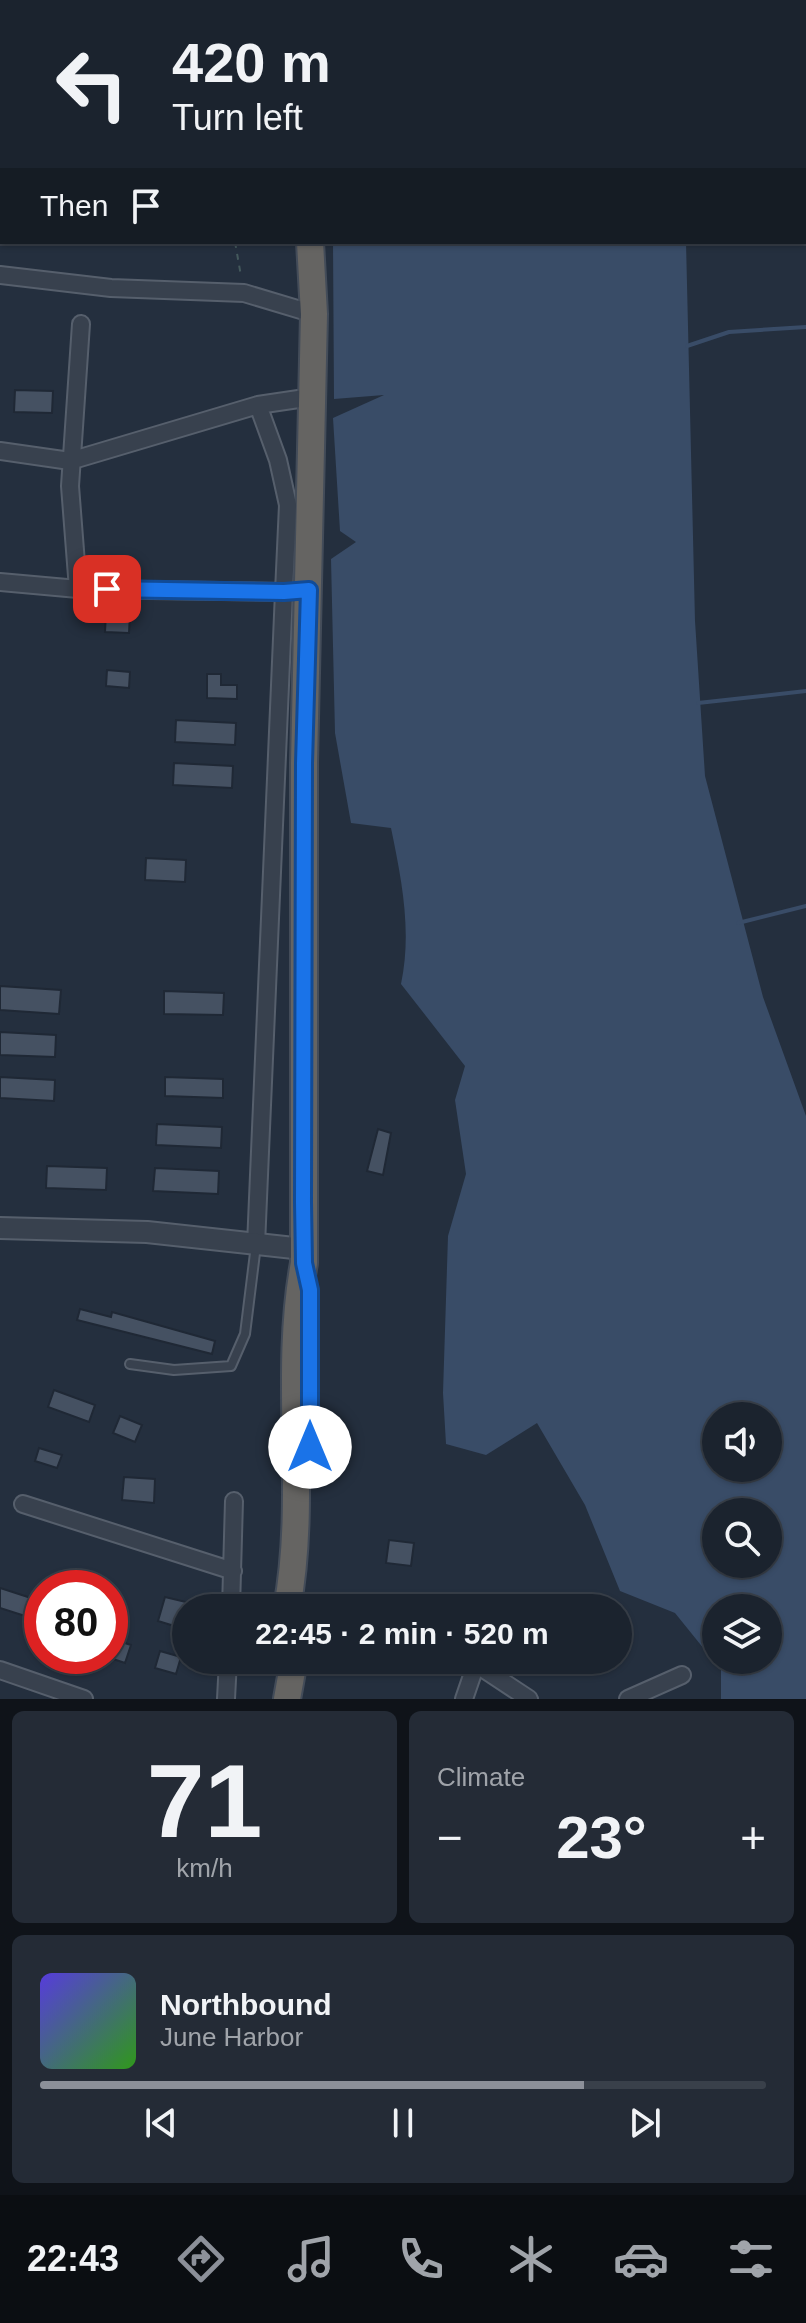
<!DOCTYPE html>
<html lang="en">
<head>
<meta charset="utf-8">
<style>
  :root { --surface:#1b232e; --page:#242b36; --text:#f1f3f6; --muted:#a0a4aa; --line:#39404a; --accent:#8c9099 }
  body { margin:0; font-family:Arial,sans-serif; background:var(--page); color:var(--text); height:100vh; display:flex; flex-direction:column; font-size:30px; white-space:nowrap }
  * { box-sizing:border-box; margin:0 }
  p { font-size:26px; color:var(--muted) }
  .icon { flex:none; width:44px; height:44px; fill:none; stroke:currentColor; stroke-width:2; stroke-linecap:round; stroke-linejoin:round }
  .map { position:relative; height:1699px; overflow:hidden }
  .sheet { display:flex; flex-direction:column; gap:12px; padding:12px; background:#0f1319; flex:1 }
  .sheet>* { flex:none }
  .hud { position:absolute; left:0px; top:0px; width:806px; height:244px; box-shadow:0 2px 6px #0004,0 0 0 2px var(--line); background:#1b232e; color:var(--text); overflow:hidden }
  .buttons { position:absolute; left:702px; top:1402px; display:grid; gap:16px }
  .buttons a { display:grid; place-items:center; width:80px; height:80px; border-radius:50%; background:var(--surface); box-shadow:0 2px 6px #0004,0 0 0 2px var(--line); font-size:40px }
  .speed { position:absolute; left:24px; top:1570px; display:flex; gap:16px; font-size:40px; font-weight:700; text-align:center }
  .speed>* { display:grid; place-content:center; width:104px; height:104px; border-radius:50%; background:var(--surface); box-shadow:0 2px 6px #0004,0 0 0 2px var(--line); line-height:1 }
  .speed .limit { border:12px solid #d22; background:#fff; color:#111 }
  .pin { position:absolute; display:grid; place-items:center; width:68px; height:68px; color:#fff; margin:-34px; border-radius:16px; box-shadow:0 4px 12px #0006 }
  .me { position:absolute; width:88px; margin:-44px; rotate:0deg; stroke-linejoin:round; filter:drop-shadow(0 0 6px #0008) }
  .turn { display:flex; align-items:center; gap:28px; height:168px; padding:0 40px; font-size:36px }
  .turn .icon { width:104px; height:104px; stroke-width:2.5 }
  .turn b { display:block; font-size:56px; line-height:68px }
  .then { display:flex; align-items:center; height:76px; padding:0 40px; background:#0003; gap:16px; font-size:30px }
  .big { font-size:60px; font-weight:600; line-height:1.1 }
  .sheet .tile { flex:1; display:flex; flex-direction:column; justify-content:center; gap:12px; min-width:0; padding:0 28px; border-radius:12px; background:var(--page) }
  .sheet .dial { align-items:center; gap:0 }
  .dial b { font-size:104px; line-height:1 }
  .song { display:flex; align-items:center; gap:24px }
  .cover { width:96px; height:96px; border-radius:12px; background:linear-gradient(135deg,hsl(250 70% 55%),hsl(110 70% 35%)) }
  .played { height:8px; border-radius:4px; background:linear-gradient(90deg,var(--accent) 75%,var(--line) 75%) }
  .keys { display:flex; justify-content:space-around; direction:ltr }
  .heat { display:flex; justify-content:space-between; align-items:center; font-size:44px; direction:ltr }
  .sheet .tiles { flex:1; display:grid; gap:12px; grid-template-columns:1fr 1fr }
  .tile:last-child { grid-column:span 2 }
  .trip { position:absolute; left:172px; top:1594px; width:460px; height:80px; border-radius:40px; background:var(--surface); box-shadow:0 2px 6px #0004,0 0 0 2px var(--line); font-weight:600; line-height:80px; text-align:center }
  .menu { display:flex; height:128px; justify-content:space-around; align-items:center; background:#0b0e12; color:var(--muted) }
  .menu .icon { width:56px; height:56px }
  .menu .on { color:var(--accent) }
  .menu b { font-size:36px; color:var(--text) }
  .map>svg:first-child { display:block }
  .water { fill:#394c67; fill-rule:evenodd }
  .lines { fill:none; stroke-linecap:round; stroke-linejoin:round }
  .stream { stroke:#394c67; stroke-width:4 }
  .building { fill:#455162; stroke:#1f2835; stroke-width:2 }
  .service-casing { stroke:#565f6c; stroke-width:12 }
  .minor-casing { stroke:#565f6c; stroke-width:20 }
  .tertiary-casing { stroke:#565f6c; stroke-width:24 }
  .trunk-casing { stroke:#434c59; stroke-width:30 }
  .path { stroke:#44595c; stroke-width:2; stroke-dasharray:6 6; stroke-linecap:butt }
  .service { stroke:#38414e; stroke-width:8 }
  .minor { stroke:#38414e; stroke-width:16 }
  .tertiary { stroke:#38414e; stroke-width:20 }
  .trunk { stroke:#656462; stroke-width:26 }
  .route-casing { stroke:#114b97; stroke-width:20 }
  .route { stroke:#1a73e8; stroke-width:14 }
</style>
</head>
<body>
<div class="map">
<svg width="806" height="1699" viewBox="0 0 806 1699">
  <rect width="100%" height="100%" fill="#242f3e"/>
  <path class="water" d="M 332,0 L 704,0 L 332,2 Z
    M 333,242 L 686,242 L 695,621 L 705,776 L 763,997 L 806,1116 L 806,1699 L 721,1699 L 721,1670 L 675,1613 L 620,1591 L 585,1505 L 537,1423 L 486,1455 L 446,1444 L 443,1393 L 448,1236 L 466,1174 L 455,1100 L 465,1066 L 401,984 C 412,932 402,881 391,828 L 351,823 L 335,733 L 331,559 L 356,542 L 340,531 L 333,418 L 384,395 L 334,399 ZM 716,1416 L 768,1416 L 768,1468 L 716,1468 ZM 716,1512 L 768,1512 L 768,1564 L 716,1564 ZM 716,1608 L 768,1608 L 768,1660 L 716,1660 Z"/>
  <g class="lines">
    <path class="stream" d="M 804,128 L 806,127
      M 687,346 L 729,332 L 806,327
      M 698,703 L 806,691
      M 738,923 L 806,906"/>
  </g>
  <path class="building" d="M 15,390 L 53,391 L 52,413 L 14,412 Z
    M 106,612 L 130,613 L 129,633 L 105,632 Z
    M 107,670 L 130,672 L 129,688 L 106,686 Z
    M 207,674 L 221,674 L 221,685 L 237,685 L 237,699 L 207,698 Z
    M 176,720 L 236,723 L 235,745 L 175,742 Z
    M 174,763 L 233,766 L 232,788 L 173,785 Z
    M 146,858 L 186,860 L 185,882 L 145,880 Z
    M 0,986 L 61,990 L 59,1014 L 0,1010 Z
    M 164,991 L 224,993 L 223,1015 L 164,1014 Z
    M 0,1032 L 56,1035 L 55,1057 L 0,1055 Z
    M 0,1077 L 55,1080 L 54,1101 L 0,1098 Z
    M 165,1077 L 223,1079 L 223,1098 L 165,1096 Z
    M 157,1124 L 222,1127 L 221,1148 L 156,1145 Z
    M 378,1129 L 391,1133 L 383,1175 L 367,1171 Z
    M 47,1166 L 107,1168 L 106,1190 L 46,1188 Z
    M 155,1168 L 219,1171 L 218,1194 L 153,1191 Z
    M 80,1309 L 111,1317 L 112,1312 L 215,1341 L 212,1354 L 77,1320 Z
    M 54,1390 L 95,1405 L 89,1422 L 48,1407 Z
    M 120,1416 L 142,1425 L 135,1442 L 113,1433 Z
    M 39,1448 L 62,1455 L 57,1468 L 35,1461 Z
    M 124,1477 L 155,1479 L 154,1503 L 122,1500 Z
    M 389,1540 L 414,1543 L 411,1566 L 386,1563 Z
    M 0,1588 L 31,1598 L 25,1616 L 0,1608 Z
    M 165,1597 L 186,1602 L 184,1629 L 158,1621 Z
    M 110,1638 L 131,1645 L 125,1663 L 110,1658 Z
    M 160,1651 L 181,1657 L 176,1674 L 155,1668 Z"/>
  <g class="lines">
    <defs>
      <path id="service" d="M 130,1364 L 174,1370 L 231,1366 L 245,1334 L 256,1245"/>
      <path id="minor" d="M 0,275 L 111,288 L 244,293 L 314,314
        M 258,405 L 278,460 L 288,505 L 284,592 L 293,591
        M 0,451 L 70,461 L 258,405 L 312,397
        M 0,582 L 78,589 L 284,592 L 256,1245
        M 78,589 L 70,486 L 81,324
        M 23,1504 L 233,1571
        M 231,1608 L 234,1501
        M 451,1660 L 476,1664 L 529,1699
        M 0,1670 L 84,1699
        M 226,1699 L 228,1660
        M 464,1699 L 476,1664
        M 628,1699 L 682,1675"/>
      <path id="tertiary" d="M 0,1228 L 147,1232 L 303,1249"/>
      <path id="trunk" d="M 309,2 L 309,0
        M 287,1608 C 308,1495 283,1376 304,1263 L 304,763 L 314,314 L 310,242
        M 287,1699 L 294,1660"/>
    </defs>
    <use href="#service" class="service-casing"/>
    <use href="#minor" class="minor-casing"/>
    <use href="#tertiary" class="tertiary-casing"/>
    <use href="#trunk" class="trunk-casing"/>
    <path class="path" d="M 193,0 L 193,2
      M 235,242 L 241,276"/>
    <use href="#service" class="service"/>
    <use href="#minor" class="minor"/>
    <use href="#tertiary" class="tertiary"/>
    <use href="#trunk" class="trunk"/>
  </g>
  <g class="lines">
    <defs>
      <path id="route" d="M 107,589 L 284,592 L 309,590 L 304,763 L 303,1202 L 304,1263 L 310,1290 L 310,1447"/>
    </defs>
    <use href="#route" class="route-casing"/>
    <use href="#route" class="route"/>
  </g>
</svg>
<div class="buttons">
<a><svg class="icon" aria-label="sound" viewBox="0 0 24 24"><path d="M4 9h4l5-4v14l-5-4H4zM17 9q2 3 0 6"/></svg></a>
<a><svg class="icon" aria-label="search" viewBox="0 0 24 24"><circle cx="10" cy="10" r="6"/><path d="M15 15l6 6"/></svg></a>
<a><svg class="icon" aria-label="layers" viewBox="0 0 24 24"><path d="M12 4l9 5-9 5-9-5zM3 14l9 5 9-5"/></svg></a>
</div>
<div class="speed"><div class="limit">80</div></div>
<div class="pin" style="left:107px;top:589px;background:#d93025"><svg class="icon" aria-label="arrive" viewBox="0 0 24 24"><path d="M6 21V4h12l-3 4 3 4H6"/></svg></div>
<svg class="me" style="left:310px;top:1447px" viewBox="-20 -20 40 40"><circle r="19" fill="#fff"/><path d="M0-13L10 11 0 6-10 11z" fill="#1a73e8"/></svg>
<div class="trip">22:45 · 2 min · 520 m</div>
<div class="hud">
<div class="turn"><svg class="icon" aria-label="left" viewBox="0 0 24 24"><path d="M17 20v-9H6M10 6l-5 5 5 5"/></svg><div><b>420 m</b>Turn left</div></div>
<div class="then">Then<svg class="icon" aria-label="arrive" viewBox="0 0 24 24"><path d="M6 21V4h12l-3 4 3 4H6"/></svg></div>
</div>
</div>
<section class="sheet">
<div class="tiles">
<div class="tile dial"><b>71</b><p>km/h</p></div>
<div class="tile"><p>Climate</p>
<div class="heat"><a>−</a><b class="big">23°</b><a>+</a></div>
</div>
<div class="tile">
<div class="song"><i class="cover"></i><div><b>Northbound</b><p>June Harbor</p></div></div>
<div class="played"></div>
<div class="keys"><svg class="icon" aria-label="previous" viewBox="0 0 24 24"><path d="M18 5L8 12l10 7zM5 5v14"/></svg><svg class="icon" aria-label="pause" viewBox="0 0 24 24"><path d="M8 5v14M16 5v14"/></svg><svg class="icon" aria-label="next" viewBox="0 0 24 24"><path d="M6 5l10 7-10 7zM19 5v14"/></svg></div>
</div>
</div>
</section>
<nav class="menu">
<b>22:43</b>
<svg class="icon on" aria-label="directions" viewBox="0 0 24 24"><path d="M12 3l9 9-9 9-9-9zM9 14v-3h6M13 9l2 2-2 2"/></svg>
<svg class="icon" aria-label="music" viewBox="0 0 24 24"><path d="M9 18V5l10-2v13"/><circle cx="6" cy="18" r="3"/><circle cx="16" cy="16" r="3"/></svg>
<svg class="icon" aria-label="phone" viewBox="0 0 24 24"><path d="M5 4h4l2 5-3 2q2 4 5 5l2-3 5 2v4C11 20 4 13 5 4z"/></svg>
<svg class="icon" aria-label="climate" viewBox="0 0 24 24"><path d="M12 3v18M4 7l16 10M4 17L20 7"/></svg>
<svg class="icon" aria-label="car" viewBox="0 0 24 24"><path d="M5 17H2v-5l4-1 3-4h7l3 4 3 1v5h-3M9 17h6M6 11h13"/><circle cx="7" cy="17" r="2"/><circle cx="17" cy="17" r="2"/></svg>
<svg class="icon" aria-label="filters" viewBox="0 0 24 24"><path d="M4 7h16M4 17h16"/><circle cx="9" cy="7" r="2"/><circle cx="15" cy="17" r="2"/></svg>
</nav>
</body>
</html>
